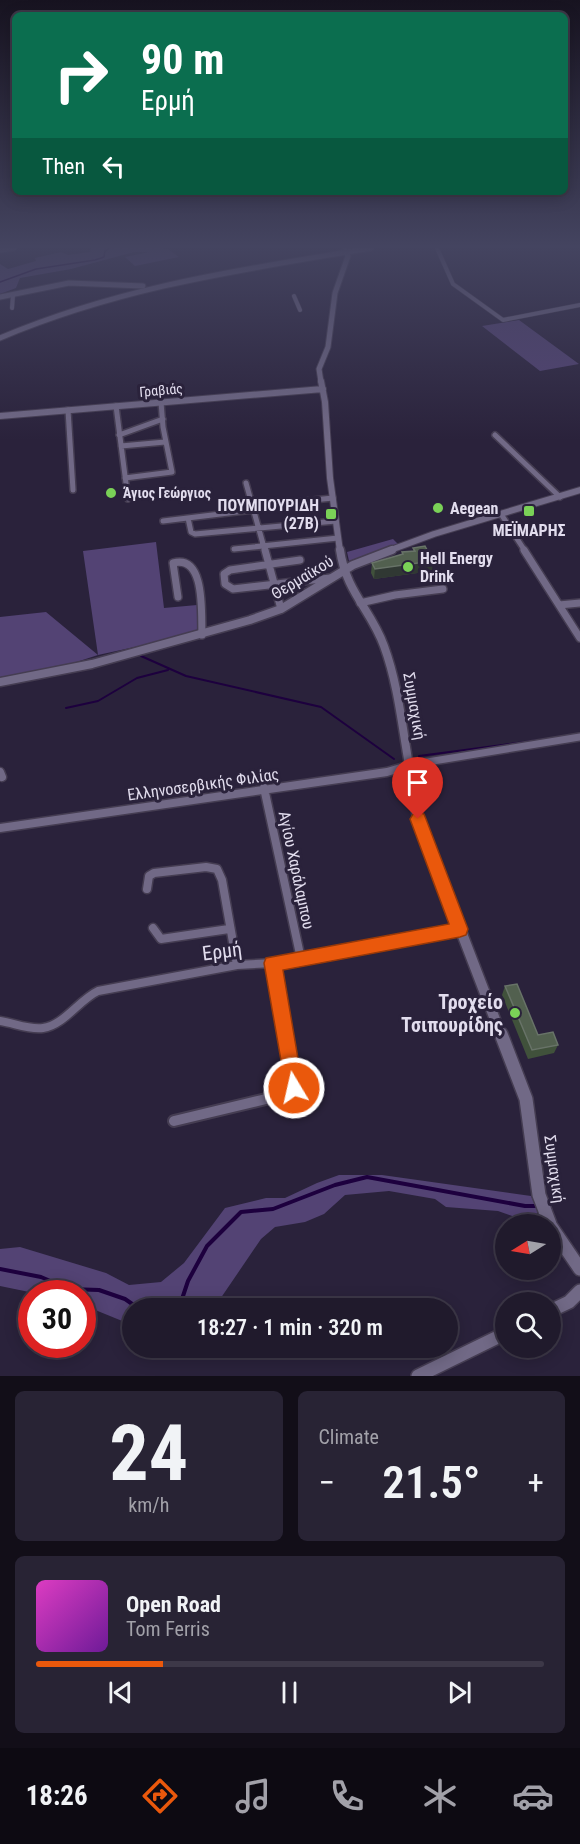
<!DOCTYPE html>
<html lang="en">
<head>
<meta charset="utf-8">
<style>
  :root { --surface:#201a2c; --page:#282334; --text:#f1f3f6; --muted:#a2a1a9; --line:#3d3848; --accent:#ea580c }
  body { margin:0; font-family:"Roboto Condensed",sans-serif; background:var(--page); color:var(--text); height:100vh; display:flex; flex-direction:column; font-size:22px; white-space:nowrap }
  * { box-sizing:border-box; margin:0 }
  p { font-size:20px; color:var(--muted) }
  .icon { flex:none; width:33px; height:33px; fill:none; stroke:currentColor; stroke-width:2; stroke-linecap:round; stroke-linejoin:round }
  .map { position:relative; height:1376px; overflow:hidden }
  .sheet { display:flex; flex-direction:column; gap:15px; padding:15px; background:#120e18; flex:1 }
  .sheet>* { flex:none }
  .guide { position:absolute; left:12px; top:12px; width:556px; height:183px; border-radius:9px; box-shadow:0 3px 15px #0003,0 0 0 2px var(--line); background:#0b6e4f; color:#fff; overflow:hidden }
  .needle { width:39px; rotate:259deg }
  .fabs { position:absolute; left:495px; top:1214px; display:grid; gap:12px }
  .fabs a { display:grid; place-items:center; width:66px; height:66px; border-radius:50%; background:var(--surface); box-shadow:0 3px 15px #0003,0 0 0 2px var(--line); font-size:30px }
  .speed { position:absolute; left:18px; top:1280px; display:flex; gap:12px; font-size:30px; font-weight:700; text-align:center }
  .speed>* { display:grid; place-content:center; width:78px; height:78px; border-radius:50%; background:var(--surface); box-shadow:0 3px 15px #0003,0 0 0 2px var(--line); line-height:1 }
  .speed .limit { border:9px solid #d22; background:#fff; color:#111 }
  .pin { position:absolute; display:grid; place-items:center; width:51px; height:51px; color:#fff; margin:-62px -26px; border-radius:50% 50% 50% 0; rotate:-45deg; box-shadow:0 0 6px #0007 }
  .pin .icon { rotate:45deg }
  .me { position:absolute; width:66px; margin:-33px; rotate:351deg; stroke-linejoin:round; filter:drop-shadow(0 0 4px #0008) }
  .turn { display:flex; align-items:center; gap:21px; height:126px; padding:0 30px; font-size:27px }
  .turn .icon { width:78px; height:78px; stroke-width:2.5 }
  .turn b { display:block; font-size:42px; line-height:51px }
  .then { display:flex; align-items:center; height:57px; padding:0 30px; background:#0003; gap:12px; font-size:22px }
  .big { font-size:45px; font-weight:600; line-height:1.1 }
  .sheet .card { flex:1; display:flex; flex-direction:column; justify-content:center; gap:9px; min-width:0; padding:0 21px; border-radius:9px; background:var(--page) }
  .sheet .dial { align-items:center; gap:0 }
  .dial b { font-size:78px; line-height:1 }
  .song { display:flex; align-items:center; gap:18px }
  .cover { width:72px; height:72px; border-radius:9px; background:linear-gradient(135deg,hsl(310 70% 55%),hsl(280 70% 35%)) }
  .played { height:6px; border-radius:3px; background:linear-gradient(90deg,var(--accent) 25%,var(--line) 25%) }
  .keys { display:flex; justify-content:space-around; direction:ltr }
  .heat { display:flex; justify-content:space-between; align-items:center; font-size:33px; direction:ltr }
  .sheet .tiles { flex:1; display:grid; gap:15px; grid-template-columns:1fr 1fr }
  .card:last-child { grid-column:span 2 }
  .trip { position:absolute; left:122px; top:1298px; width:336px; height:60px; border-radius:30px; background:var(--surface); box-shadow:0 3px 15px #0003,0 0 0 2px var(--line); font-weight:600; line-height:60px; text-align:center }
  .tab-bar { display:flex; height:96px; justify-content:space-around; align-items:center; background:#0d0a12; color:var(--muted) }
  .tab-bar .icon { width:42px; height:42px }
  .tab-bar .selected { color:var(--accent) }
  .tab-bar b { font-size:27px; color:var(--text) }
  .map>svg:first-child { display:block }
  .green { fill:#534374 }
  .lines { fill:none; stroke-linecap:round; stroke-linejoin:round }
  .stream-far2 { stroke:#1d003e; stroke-width:1.5 }
  .stream-far1 { stroke:#1d003e; stroke-width:2 }
  .stream { stroke:#1d003e; stroke-width:4 }
  .minor-far4-casing { stroke:#453d52; stroke-width:5 }
  .minor-far3-casing { stroke:#453d52; stroke-width:8 }
  .minor-far2-casing { stroke:#453d52; stroke-width:10 }
  .minor-far1-casing { stroke:#453d52; stroke-width:11 }
  .minor-casing { stroke:#453d52; stroke-width:14 }
  .tertiary-far4-casing { stroke:#453d52; stroke-width:7 }
  .tertiary-far3-casing { stroke:#453d52; stroke-width:8 }
  .tertiary-far2-casing { stroke:#453d52; stroke-width:11 }
  .tertiary-far1-casing { stroke:#453d52; stroke-width:13 }
  .tertiary-casing { stroke:#453d52; stroke-width:16 }
  .secondary-casing { stroke:#453d52; stroke-width:7 }
  .minor-far4 { stroke:#716986; stroke-width:4 }
  .minor-far3 { stroke:#716986; stroke-width:5 }
  .minor-far2 { stroke:#716986; stroke-width:7 }
  .minor-far1 { stroke:#716986; stroke-width:8 }
  .minor { stroke:#716986; stroke-width:10 }
  .tertiary-far4 { stroke:#716986; stroke-width:5 }
  .tertiary-far3 { stroke:#716986; stroke-width:6 }
  .tertiary-far2 { stroke:#716986; stroke-width:8 }
  .tertiary-far1 { stroke:#716986; stroke-width:10 }
  .tertiary { stroke:#716986; stroke-width:13 }
  .secondary { stroke:#716986; stroke-width:5 }
  .wall { fill:#40513b }
  .shaded-wall { fill:#303833 }
  .building { fill:#52604f; stroke:#687368; stroke-width:1.5 }
  .route { fill:#ea580c; stroke:#983908; stroke-width:1.5 }
  .poi-dot { fill:#7ad157; stroke:#2a223b; stroke-width:2 }
  .labels { text-anchor:middle; stroke-width:6; stroke-linejoin:round; paint-order:stroke }
  .far-street-label { font-size:14px; fill:#e2ddee; stroke:#2a223b }
  .far-poi-label { font-size:14px; font-weight:bold; fill:#e2ddee; stroke:#2a223b; text-anchor:start }
  .poi-label { font-size:16px; font-weight:bold; fill:#e2ddee; stroke:#2a223b; text-anchor:start }
  .street-label { font-size:16px; fill:#e2ddee; stroke:#2a223b }
  .near-street-label { font-size:20px; fill:#e2ddee; stroke:#2a223b }
  .near-poi-label { font-size:20px; font-weight:bold; fill:#e2ddee; stroke:#2a223b; text-anchor:end }
</style>
</head>
<body>
<div class="map">
<svg width="580" height="1376" viewBox="0 0 580 1376">
  <rect width="100%" height="100%" fill="#2a223b"/>
  <path class="green" d="M 91,248 L 164,248 L 162,250 L 168,249 L 179,257 L 135,266 L 125,257 L 149,252 L 134,252 L 71,269 L 20,278 L 16,288 L 0,294 L 0,264 L 8,269 L 36,261 L 35,258 L 61,252 L 68,255 L 90,252 Z
    M 519,320 L 579,364 L 540,371 L 482,326 Z
    M 393,539 L 398,544 L 349,561 L 347,552 Z
    M 156,542 L 164,608 L 197,605 L 199,633 L 98,655 L 55,669 L 0,677 L 0,617 L 46,612 L 98,655 L 83,551 Z
    M 339,1175 L 382,1175 L 531,1196 L 538,1211 L 532,1223 L 498,1211 L 446,1207 L 435,1199 L 389,1191 L 345,1195 L 324,1214 L 305,1222 L 275,1227 L 261,1239 L 214,1308 L 132,1308 L 132,1325 L 83,1305 L 82,1293 L 34,1293 L 0,1286 L 0,1249 L 20,1247 L 106,1273 L 129,1285 L 161,1282 L 184,1263 L 225,1208 L 266,1198 L 285,1198 L 317,1183 Z"/>
  <g class="lines">
    <path class="stream-far2" d="M 0,282 L 36,269 L 95,260 L 104,257 L 105,251 L 110,248"/>
    <path class="stream-far1" d="M 141,656 L 186,676 L 321,707 L 394,759
      M 66,708 L 98,701 L 137,678 L 168,670
      M 419,756 L 562,737"/>
    <path class="stream" d="M 0,1269 L 41,1277 L 69,1289 L 99,1290 L 125,1299 L 138,1308
      M 179,1308 L 188,1281 L 207,1246 L 241,1212 L 273,1209 L 335,1185 L 367,1177 L 525,1206 L 539,1206"/>
    <defs>
      <path id="minor-far4" d="M 437,248 L 453,284 L 503,320 L 580,305
        M 294,296 L 300,310
        M 12,308 L 13,295"/>
      <path id="minor-far3" d="M 116,406 L 128,499
        M 68,410 L 73,490
        M 119,435 L 163,419
        M 495,435 L 560,497
        M 121,446 L 165,442
        M 125,478 L 172,472 L 163,427 L 161,402
        M 246,483 L 265,551
        M 253,506 L 333,498
        M 501,514 L 525,551
        M 188,518 L 191,532 L 195,534 L 336,521
        M 163,521 L 253,510
        M 234,549 L 338,538"/>
      <path id="minor-far2" d="M 265,550 L 281,609
        M 524,550 L 580,638
        M 300,560 L 230,570 L 224,574 L 225,584 L 233,589 L 330,578
        M 178,597 L 173,563 C 206,554 201,614 202,635
        M 360,603 L 395,595 L 443,589
        M 559,605 L 580,603
        M 409,765 L 580,737"/>
      <path id="minor-far1" d="M 0,772 L 2,777
        M 264,788 L 301,959
        M 0,828 L 387,772 L 418,763
        M 147,889 L 149,876 L 154,873 L 206,867 L 217,869 L 222,880 L 237,965
        M 153,928 L 161,939 L 229,929
        M 273,963 L 285,1035
        M 0,1021 C 14,1023 29,1030 43,1028 C 64,1025 79,1000 98,991 L 237,965 L 273,963 L 460,929"/>
      <path id="minor" d="M 174,1121 L 291,1093 L 294,1088 L 285,1034"/>
      <path id="tertiary-far4" d="M 0,250 L 14,248
        M 0,297 L 69,283 L 143,286
        M 321,382 L 319,369 L 328,347 L 335,293 L 348,256 L 345,250"/>
      <path id="tertiary-far3" d="M 321,381 L 325,402 L 330,478 L 340,551
        M 0,416 L 323,389
        M 388,551 L 434,534 L 580,490"/>
      <path id="tertiary-far2" d="M 340,550 C 346,592 371,610 384,646 C 398,684 402,726 409,765
        M 0,682 L 92,664 L 250,620 L 281,609 L 353,565 L 392,550"/>
      <path id="tertiary-far1" d="M 409,763 L 418,819 L 501,1035"/>
      <path id="tertiary" d="M 501,1034 L 526,1099 L 539,1195 L 550,1224
        M 550,1225 L 580,1269
        M 550,1311 L 569,1302 L 580,1291
        M 418,1376 L 506,1333"/>
      <path id="secondary" d="M 0,338 C 123,286 241,270 371,248"/>
    </defs>
    <use href="#minor-far4" class="minor-far4-casing"/>
    <use href="#minor-far3" class="minor-far3-casing"/>
    <use href="#minor-far2" class="minor-far2-casing"/>
    <use href="#minor-far1" class="minor-far1-casing"/>
    <use href="#minor" class="minor-casing"/>
    <use href="#tertiary-far4" class="tertiary-far4-casing"/>
    <use href="#tertiary-far3" class="tertiary-far3-casing"/>
    <use href="#tertiary-far2" class="tertiary-far2-casing"/>
    <use href="#tertiary-far1" class="tertiary-far1-casing"/>
    <use href="#tertiary" class="tertiary-casing"/>
    <use href="#secondary" class="secondary-casing"/>
    <use href="#minor-far4" class="minor-far4"/>
    <use href="#minor-far3" class="minor-far3"/>
    <use href="#minor-far2" class="minor-far2"/>
    <use href="#minor-far1" class="minor-far1"/>
    <use href="#minor" class="minor"/>
    <use href="#tertiary-far4" class="tertiary-far4"/>
    <use href="#tertiary-far3" class="tertiary-far3"/>
    <use href="#tertiary-far2" class="tertiary-far2"/>
    <use href="#tertiary-far1" class="tertiary-far1"/>
    <use href="#tertiary" class="tertiary"/>
    <use href="#secondary" class="secondary"/>
  </g>
  <path class="wall" d="M 413,548 L 432,571 L 374,579 L 371,573 L 372,563 L 402,554 L 402,552 L 413,551 Z
    M 505,986 L 538,1035 L 558,1045 L 554,1053 L 528,1059 L 502,995 Z"/>
  <path class="shaded-wall" d="M 433,561 L 432,571 L 374,579 L 375,569 Z"/>
  <path class="building" d="M 425,546 L 433,561 L 375,569 L 372,563 L 403,554 L 402,552 L 415,551 L 413,548 Z
    M 517,984 L 538,1035 L 553,1032 L 558,1045 L 532,1050 L 505,986 Z"/>
  <linearGradient id="sky" x2="0" y2="1"><stop stop-color="#171320"/><stop offset="0.56" stop-color="#444460"/><stop offset="1" stop-color="#444460" stop-opacity="0"/></linearGradient>
  <rect width="580" height="440" fill="url(#sky)"/>
  <path class="route" d="M 418,812 L 424,814 L 426,819 L 468,929 L 466,935 L 460,937 L 283,970 L 303,1088 L 300,1095 L 294,1098 L 287,1095 L 264,963 L 266,958 L 449,924 L 410,819 L 413,814 Z"/>
  <g class="poi-dot">
    <circle cx="111" cy="493" r="6"/>
    <circle cx="438" cy="508" r="6"/>
    <rect x="523" y="505" width="12" height="12" rx="3"/>
    <rect x="325" y="508" width="12" height="12" rx="3"/>
    <circle cx="408" cy="567" r="6"/>
    <circle cx="515" cy="1013" r="6"/>
  </g>
  <g class="labels">
    <g class="far-street-label">
      <text transform="translate(161 390) rotate(-5)" y="5">Γραβιάς</text>
    </g>
    <g class="far-poi-label">
      <text x="123" y="498">Άγιος Γεώργιος</text>
    </g>
    <g class="poi-label">
      <text x="319" y="511" text-anchor="end">ΠΟΥΜΠΟΥΡΙΔΗ<tspan x="319" dy="18">(27Β)</tspan></text>
      <text x="450" y="514">Aegean</text>
      <text x="529" y="536" text-anchor="middle">ΜΕΪΜΑΡΗΣ</text>
      <text x="420" y="564">Hell Energy<tspan x="420" dy="18">Drink</tspan></text>
    </g>
    <g class="street-label">
      <text transform="translate(302 577) rotate(-31)" y="6">Θερμαϊκού</text>
      <text transform="translate(415 706) rotate(80)" y="6">Συμμαχική</text>
      <text transform="translate(203 784) rotate(-8)" y="6">Ελληνοσερβικής Φιλίας</text>
      <text transform="translate(297 870) rotate(78)" y="6">Αγίου Χαράλαμπου</text>
      <text transform="translate(555 1169) rotate(82)" y="6">Συμμαχική</text>
    </g>
    <g class="near-street-label">
      <text transform="translate(222 951) rotate(-7)" y="7">Ερμή</text>
    </g>
    <g class="near-poi-label">
      <text x="503" y="1009">Τροχείο<tspan x="503" dy="23">Τσιπουρίδης</tspan></text>
    </g>
  </g>
</svg>
<div class="fabs">
<a><svg class="needle" viewBox="-14 -14 28 28"><path d="M0-13l5 13h-10z" fill="#e53935"/><path d="M0 13l5-13h-10z" fill="#a2a1a9"/></svg></a>
<a><svg class="icon" aria-label="search" viewBox="0 0 24 24"><circle cx="10" cy="10" r="6"/><path d="M15 15l6 6"/></svg></a>
</div>
<div class="speed"><div class="limit">30</div></div>
<div class="pin" style="left:418px;top:819px;background:#d93025"><svg class="icon" aria-label="arrive" viewBox="0 0 24 24"><path d="M6 21V4h12l-3 4 3 4H6"/></svg></div>
<svg class="me" style="left:294px;top:1088px" viewBox="-20 -20 40 40"><circle r="17" fill="#ea580c" stroke="#fff" stroke-width="3"/><path d="M0-11L8 9 0 5-8 9z" fill="#fff"/></svg>
<div class="trip">18:27 · 1 min · 320 m</div>
<div class="guide">
<div class="turn"><svg class="icon" aria-label="right" viewBox="0 0 24 24"><path d="M7 20v-9h11M14 6l5 5-5 5"/></svg><div><b>90 m</b>Ερμή</div></div>
<div class="then">Then<svg class="icon" aria-label="left" viewBox="0 0 24 24"><path d="M17 20v-9H6M10 6l-5 5 5 5"/></svg></div>
</div>
</div>
<section class="sheet">
<div class="tiles">
<div class="card dial"><b>24</b><p>km/h</p></div>
<div class="card"><p>Climate</p>
<div class="heat"><a>−</a><b class="big">21.5°</b><a>+</a></div>
</div>
<div class="card">
<div class="song"><i class="cover"></i><div><b>Open Road</b><p>Tom Ferris</p></div></div>
<div class="played"></div>
<div class="keys"><svg class="icon" aria-label="previous" viewBox="0 0 24 24"><path d="M18 5L8 12l10 7zM5 5v14"/></svg><svg class="icon" aria-label="pause" viewBox="0 0 24 24"><path d="M8 5v14M16 5v14"/></svg><svg class="icon" aria-label="next" viewBox="0 0 24 24"><path d="M6 5l10 7-10 7zM19 5v14"/></svg></div>
</div>
</div>
</section>
<nav class="tab-bar">
<b>18:26</b>
<svg class="icon selected" aria-label="directions" viewBox="0 0 24 24"><path d="M12 3l9 9-9 9-9-9zM9 14v-3h6M13 9l2 2-2 2"/></svg>
<svg class="icon" aria-label="music" viewBox="0 0 24 24"><path d="M9 18V5l10-2v13"/><circle cx="6" cy="18" r="3"/><circle cx="16" cy="16" r="3"/></svg>
<svg class="icon" aria-label="phone" viewBox="0 0 24 24"><path d="M5 4h4l2 5-3 2q2 4 5 5l2-3 5 2v4C11 20 4 13 5 4z"/></svg>
<svg class="icon" aria-label="climate" viewBox="0 0 24 24"><path d="M12 3v18M4 7l16 10M4 17L20 7"/></svg>
<svg class="icon" aria-label="car" viewBox="0 0 24 24"><path d="M5 17H2v-5l4-1 3-4h7l3 4 3 1v5h-3M9 17h6M6 11h13"/><circle cx="7" cy="17" r="2"/><circle cx="17" cy="17" r="2"/></svg>
</nav>
</body>
</html>
